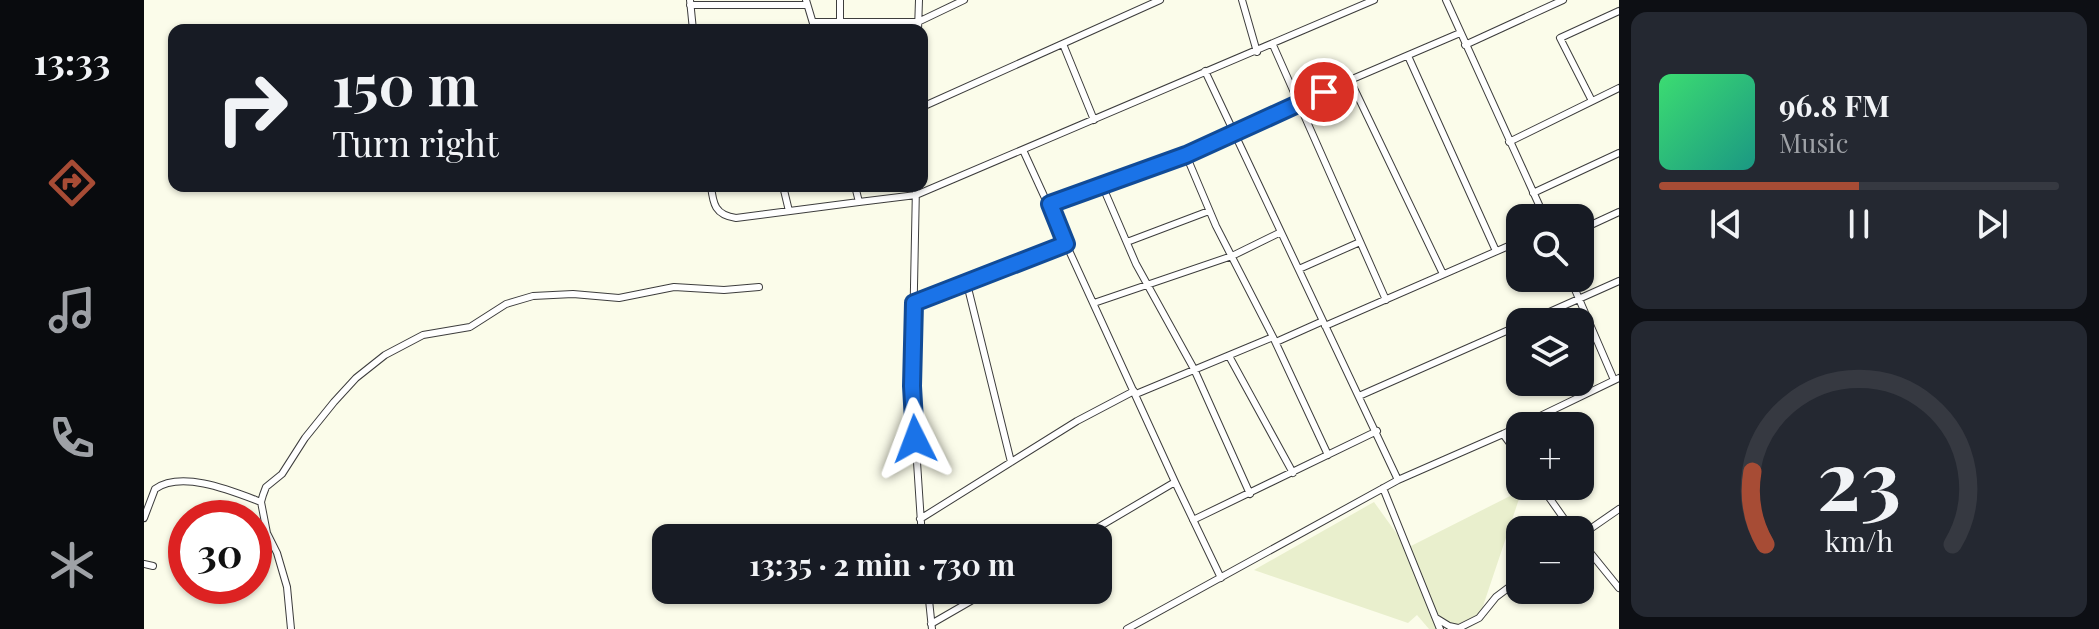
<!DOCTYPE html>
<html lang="en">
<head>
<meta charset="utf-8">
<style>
  :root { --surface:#171b24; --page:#242831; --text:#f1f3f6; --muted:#9ea1a6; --line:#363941; --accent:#a74c35 }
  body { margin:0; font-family:"Playfair Display",serif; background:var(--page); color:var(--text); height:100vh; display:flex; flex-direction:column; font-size:30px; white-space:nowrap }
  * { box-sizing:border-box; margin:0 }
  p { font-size:26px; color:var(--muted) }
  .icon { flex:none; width:44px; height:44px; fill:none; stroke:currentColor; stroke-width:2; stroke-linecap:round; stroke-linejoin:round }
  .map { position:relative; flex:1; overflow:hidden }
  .panel { display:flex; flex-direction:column; gap:12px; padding:12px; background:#0d0f14; width:480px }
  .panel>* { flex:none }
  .hud { position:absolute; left:24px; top:24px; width:760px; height:168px; border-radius:16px; box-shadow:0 2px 6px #0004; background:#171b24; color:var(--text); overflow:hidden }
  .controls { position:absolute; left:1362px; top:204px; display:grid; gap:16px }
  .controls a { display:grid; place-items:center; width:88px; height:88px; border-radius:16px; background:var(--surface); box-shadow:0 2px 6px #0004; font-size:40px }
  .speed { position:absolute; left:24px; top:500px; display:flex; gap:16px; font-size:40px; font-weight:700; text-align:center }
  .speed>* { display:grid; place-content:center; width:104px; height:104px; border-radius:50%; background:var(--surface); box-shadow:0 2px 6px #0004; line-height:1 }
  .speed .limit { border:12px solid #d22; background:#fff; color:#111 }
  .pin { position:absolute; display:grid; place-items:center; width:68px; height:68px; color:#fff; margin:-34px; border:4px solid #fff; border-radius:50%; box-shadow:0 2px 8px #0007 }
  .me { position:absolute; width:88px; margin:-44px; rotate:357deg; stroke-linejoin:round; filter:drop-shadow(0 0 6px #0008) }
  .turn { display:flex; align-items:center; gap:28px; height:168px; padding:0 32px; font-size:36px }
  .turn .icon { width:104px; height:104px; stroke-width:2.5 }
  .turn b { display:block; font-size:56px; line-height:68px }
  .panel .tile { flex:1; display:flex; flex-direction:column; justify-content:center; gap:12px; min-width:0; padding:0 28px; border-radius:16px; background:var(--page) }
  .panel .dial { align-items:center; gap:0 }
  .dial svg { height:208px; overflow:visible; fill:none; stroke:var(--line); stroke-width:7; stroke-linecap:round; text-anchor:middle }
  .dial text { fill:var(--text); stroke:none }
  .song { display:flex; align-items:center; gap:24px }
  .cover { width:96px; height:96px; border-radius:12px; background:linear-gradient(135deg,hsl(140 70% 55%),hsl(170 70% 35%)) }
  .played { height:8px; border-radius:4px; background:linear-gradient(90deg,var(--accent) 50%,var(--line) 50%) }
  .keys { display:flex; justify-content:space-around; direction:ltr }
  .trip { position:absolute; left:508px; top:524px; width:460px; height:80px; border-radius:16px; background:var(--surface); box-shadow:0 2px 6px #0004; font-weight:700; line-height:80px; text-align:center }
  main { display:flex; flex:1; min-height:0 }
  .tab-bar { display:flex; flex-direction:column; width:144px; justify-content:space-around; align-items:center; background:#090b0e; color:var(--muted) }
  .tab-bar .icon { width:56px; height:56px }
  .tab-bar .on { color:var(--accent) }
  .tab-bar b { font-size:36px; color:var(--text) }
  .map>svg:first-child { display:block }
  .farmland { fill:#e9efcd }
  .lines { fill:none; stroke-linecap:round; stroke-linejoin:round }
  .minor-casing { stroke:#3d3d3d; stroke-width:8 }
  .minor { stroke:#fff; stroke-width:6 }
  .route-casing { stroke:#114b97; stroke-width:20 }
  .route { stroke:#1a73e8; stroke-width:14 }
</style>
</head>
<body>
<main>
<nav class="tab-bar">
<b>13:33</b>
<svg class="icon on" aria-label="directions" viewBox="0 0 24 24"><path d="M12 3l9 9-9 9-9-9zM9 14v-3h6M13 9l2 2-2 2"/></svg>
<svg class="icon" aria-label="music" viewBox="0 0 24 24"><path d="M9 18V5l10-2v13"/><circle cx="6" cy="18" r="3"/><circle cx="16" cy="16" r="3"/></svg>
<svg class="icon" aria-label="phone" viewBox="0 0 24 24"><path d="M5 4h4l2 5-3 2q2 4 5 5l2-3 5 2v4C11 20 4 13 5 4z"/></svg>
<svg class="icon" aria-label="climate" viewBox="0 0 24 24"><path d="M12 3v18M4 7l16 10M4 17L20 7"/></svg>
</nav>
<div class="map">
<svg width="1475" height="629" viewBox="0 0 1475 629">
  <rect width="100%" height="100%" fill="#fbfcea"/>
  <path class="farmland" d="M 1378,490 L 1335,618 L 1314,628 L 1293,618 L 1296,629 L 1285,629 L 1273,615 L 1264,623 L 1110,570 L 1230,502 L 1263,548 Z"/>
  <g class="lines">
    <defs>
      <path id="minor" d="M 546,0 L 549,30
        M 662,0 L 671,30
        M 696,0 L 696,21
        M 1098,0 L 1113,52
        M 1302,0 L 1401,218
        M 546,5 L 663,5
        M 669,22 L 774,22 L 820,0
        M 774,30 L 775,0
        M 919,44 L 950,120
        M 1129,45 L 1242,300
        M 1321,45 L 1419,0
        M 1264,56 L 1352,251
        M 1061,71 L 1254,480
        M 1206,80 L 1299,274
        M 1448,101 L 1416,38 L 1475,11
        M 778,107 L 1016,0
        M 1365,142 L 1475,88
        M 879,150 L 1031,482 L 1077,578
        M 1042,155 L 1072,226 L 1129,337 L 1184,455
        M 958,185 L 992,264 L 1050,369 L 1106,494
        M 567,186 C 569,204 571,215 592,218 L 715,202
        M 639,186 L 645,211
        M 711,186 L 715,202 L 772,195 L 1230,0
        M 772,186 L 768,386 L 778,538
        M 1389,193 L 1475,153
        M 906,204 L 1042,155 L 1206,80 L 1316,33
        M 1436,230 L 1475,212
        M 983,242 L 1065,211
        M 1155,269 L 1216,242
        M 1426,278 L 1470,380
        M 823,284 L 867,462
        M 770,303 L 922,244
        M 950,303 L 1088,256 L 1137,232
        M 1383,322 L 1475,281
        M 1181,326 L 1376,241
        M 1132,342 L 1179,321
        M 1085,356 L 1149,473
        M 992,394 L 1129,337
        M 1215,396 L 1376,325
        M 1359,434 L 1376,457
        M 1397,486 L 1428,530
        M 1239,488 L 1296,629
        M 0,518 L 11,489 C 38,470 88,491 117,502
        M 776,519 L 933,421 L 990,391
        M 1049,520 L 1233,431
        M 1436,536 L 1475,509
        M 936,538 L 1031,482
        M 1436,540 L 1475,588
        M 0,564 L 9,566
        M 784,590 L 788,629
        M 1292,618 L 1305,626 L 1314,628
        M 787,624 L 846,590
        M 147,629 L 143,587 L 133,553 L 123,533 L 117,502 L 119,495 L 122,487 L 138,474 L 161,438 L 190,402 L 212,378 L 241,355 L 279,335 L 326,327 L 362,304 L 389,296 L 429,294 L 475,298 L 530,287 L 580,290 L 615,287
        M 983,629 L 1254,480 L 1359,434 L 1475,378
        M 1313,629 L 1335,618 L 1352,597 L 1376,579"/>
    </defs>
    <use href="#minor" class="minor-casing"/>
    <use href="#minor" class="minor"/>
  </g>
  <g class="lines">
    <defs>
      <path id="route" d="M 771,439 L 768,386 L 770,303 L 922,244 L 906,204 L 1042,155 L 1180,92"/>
    </defs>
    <use href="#route" class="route-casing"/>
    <use href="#route" class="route"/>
  </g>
</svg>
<div class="controls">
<a><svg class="icon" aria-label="search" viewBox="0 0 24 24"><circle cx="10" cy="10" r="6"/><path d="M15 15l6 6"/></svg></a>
<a><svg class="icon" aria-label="layers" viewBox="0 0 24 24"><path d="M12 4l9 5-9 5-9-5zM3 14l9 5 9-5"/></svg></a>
<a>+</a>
<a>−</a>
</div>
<div class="speed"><div class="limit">30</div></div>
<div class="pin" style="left:1180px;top:92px;background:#d93025"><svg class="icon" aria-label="arrive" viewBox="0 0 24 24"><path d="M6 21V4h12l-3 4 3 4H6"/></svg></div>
<svg class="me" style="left:771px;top:439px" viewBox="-20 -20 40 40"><path d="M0-17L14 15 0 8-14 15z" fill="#1a73e8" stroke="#fff" stroke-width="4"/></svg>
<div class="trip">13:35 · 2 min · 730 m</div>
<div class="hud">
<div class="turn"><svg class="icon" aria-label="right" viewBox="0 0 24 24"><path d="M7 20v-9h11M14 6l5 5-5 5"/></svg><div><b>150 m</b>Turn right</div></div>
</div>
</div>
<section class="panel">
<div class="tile">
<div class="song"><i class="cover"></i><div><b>96.8 FM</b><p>Music</p></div></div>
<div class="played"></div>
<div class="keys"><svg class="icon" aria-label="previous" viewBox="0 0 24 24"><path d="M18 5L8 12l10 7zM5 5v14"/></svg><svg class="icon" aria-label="pause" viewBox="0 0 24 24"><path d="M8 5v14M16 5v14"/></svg><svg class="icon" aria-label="next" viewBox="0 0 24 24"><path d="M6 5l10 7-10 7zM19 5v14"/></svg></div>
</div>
<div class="tile dial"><svg viewBox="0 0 100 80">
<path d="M14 69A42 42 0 1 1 86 69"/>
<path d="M14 69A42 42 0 0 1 9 41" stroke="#a74c35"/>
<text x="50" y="56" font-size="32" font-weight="700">23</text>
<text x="50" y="72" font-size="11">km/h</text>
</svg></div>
</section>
</main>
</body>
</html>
